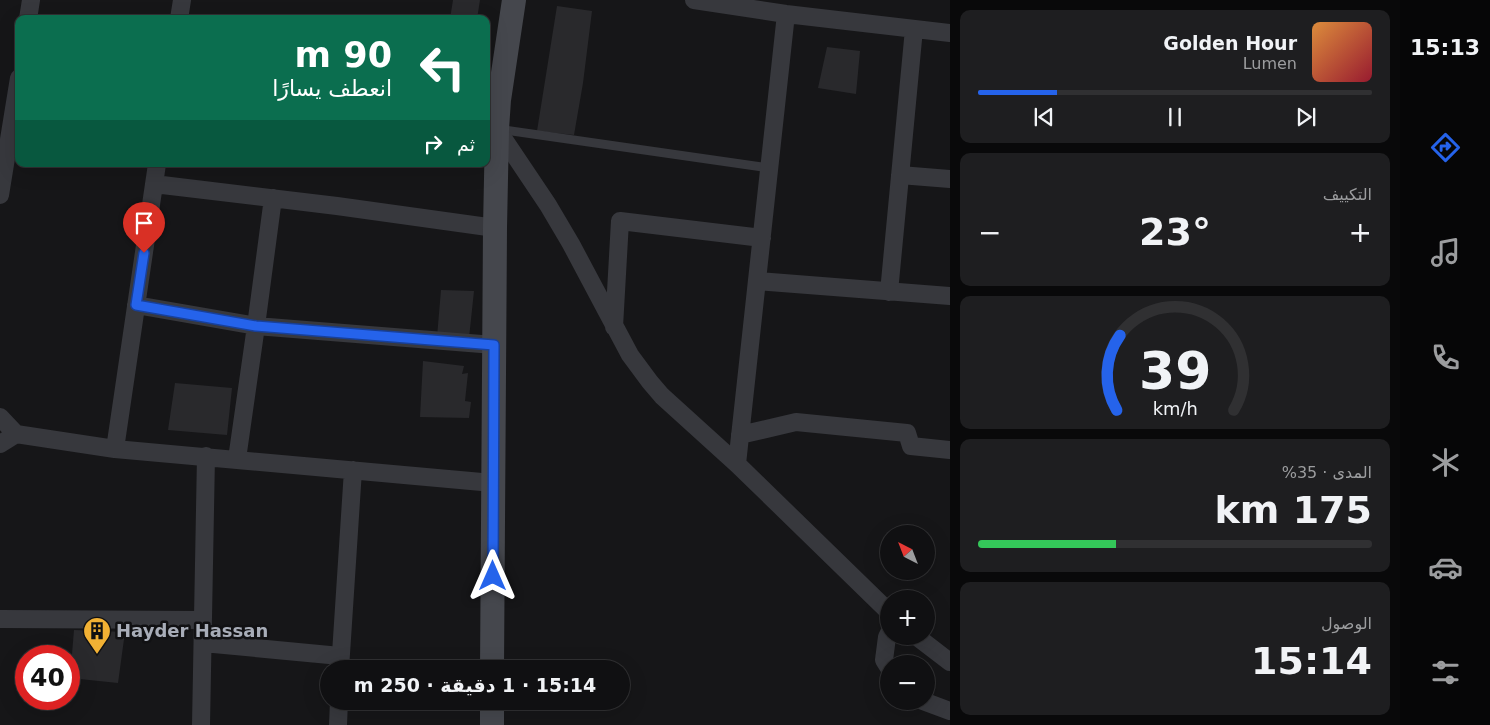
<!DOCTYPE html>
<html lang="ar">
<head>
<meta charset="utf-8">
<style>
  :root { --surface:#101012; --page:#1e1e20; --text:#f1f3f6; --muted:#9c9d9f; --line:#303032; --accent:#2563eb }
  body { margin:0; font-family:"DejaVu Sans",Vazirmatn,sans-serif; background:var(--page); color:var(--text); direction:rtl; height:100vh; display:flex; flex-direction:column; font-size:19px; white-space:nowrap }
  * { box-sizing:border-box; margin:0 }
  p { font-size:16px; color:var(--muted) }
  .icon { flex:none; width:28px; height:28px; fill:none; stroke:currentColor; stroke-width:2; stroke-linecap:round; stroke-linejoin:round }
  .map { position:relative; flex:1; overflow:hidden; direction:ltr }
  .drawer { display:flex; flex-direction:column; gap:10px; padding:10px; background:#09090a; width:450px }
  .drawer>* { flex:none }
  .guide { position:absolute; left:15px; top:15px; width:475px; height:152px; border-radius:10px; box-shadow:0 5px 20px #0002,0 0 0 1px var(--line); direction:rtl; background:#0b6e4f; color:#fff; overflow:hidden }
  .needle { width:32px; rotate:318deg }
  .fabs { position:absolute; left:880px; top:525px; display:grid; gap:10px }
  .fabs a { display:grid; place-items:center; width:55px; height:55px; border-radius:50%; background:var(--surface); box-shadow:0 5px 20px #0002,0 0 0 1px var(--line); font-size:25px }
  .speed { position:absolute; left:15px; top:645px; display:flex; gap:10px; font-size:25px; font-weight:700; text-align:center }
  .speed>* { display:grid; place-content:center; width:65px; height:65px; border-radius:50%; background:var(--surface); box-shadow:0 5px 20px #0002,0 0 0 1px var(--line); line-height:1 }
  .speed .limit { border:8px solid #d22; background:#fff; color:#111 }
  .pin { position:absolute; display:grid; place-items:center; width:42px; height:42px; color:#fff; margin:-51px -21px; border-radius:50% 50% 50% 0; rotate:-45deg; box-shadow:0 0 5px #0007 }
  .pin .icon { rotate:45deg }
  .me { position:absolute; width:55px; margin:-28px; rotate:0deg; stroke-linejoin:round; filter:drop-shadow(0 0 4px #0008) }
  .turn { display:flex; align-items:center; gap:18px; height:105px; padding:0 15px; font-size:22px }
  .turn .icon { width:65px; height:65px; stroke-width:2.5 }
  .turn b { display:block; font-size:35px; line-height:42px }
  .then { display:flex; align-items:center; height:48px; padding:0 15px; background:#0003; gap:10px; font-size:19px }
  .big { font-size:38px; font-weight:700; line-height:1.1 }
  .drawer .card { flex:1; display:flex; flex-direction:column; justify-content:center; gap:8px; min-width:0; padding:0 18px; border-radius:10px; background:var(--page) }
  .drawer .dial { align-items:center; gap:0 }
  .dial svg { height:130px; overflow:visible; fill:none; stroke:var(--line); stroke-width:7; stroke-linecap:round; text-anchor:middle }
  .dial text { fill:var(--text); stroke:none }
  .song { display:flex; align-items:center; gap:15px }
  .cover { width:60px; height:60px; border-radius:8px; background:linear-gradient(135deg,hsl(30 70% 55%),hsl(350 70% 35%)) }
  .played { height:5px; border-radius:2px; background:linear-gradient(90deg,var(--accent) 20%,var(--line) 20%) }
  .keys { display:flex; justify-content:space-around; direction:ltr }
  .heat { display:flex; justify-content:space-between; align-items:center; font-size:28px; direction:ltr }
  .charge { height:8px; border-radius:4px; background:linear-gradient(90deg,#34c759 35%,var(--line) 0) }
  .trip { position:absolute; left:320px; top:660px; width:310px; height:50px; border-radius:25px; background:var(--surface); box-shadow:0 5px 20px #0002,0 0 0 1px var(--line); font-weight:700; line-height:50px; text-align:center; direction:rtl }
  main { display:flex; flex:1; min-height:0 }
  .tabs { display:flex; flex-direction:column; width:90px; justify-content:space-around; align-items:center; background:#060607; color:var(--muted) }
  .tabs .icon { width:35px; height:35px }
  .tabs .on { color:var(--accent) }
  .tabs b { font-size:22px; color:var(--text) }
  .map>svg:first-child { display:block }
  .building { fill:#29292c }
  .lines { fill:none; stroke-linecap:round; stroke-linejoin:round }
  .lane { stroke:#37383d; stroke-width:9 }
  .street { stroke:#37383d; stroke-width:18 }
  .secondary { stroke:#45474d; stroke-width:24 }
  .route-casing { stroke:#184099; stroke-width:12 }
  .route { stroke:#2563eb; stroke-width:9 }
  .labels { text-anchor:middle; stroke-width:5; stroke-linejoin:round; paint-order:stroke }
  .poi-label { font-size:18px; font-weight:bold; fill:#a8adb8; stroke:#111113; text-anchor:start }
</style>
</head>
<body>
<main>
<nav class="tabs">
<b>15:13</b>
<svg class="icon on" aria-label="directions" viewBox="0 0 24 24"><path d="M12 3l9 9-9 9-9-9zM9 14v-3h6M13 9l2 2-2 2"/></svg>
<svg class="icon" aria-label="music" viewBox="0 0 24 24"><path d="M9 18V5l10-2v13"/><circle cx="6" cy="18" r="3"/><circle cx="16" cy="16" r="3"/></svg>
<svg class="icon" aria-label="phone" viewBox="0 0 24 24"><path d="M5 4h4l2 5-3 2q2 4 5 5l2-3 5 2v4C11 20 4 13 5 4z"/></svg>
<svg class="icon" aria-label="climate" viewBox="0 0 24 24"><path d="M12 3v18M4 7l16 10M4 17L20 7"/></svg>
<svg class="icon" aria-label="car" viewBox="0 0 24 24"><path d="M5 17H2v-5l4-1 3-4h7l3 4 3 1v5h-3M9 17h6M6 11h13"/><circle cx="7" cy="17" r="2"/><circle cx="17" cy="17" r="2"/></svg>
<svg class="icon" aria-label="filters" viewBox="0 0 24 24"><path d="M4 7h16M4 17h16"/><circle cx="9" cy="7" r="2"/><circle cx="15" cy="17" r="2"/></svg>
</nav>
<section class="drawer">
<div class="card">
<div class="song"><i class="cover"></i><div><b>Golden Hour</b><p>Lumen</p></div></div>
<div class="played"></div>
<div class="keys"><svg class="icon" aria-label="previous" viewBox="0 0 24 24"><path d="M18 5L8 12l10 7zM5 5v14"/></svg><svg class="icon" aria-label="pause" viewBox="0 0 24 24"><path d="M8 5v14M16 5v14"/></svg><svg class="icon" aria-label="next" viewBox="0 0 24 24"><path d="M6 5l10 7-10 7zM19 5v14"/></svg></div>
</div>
<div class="card"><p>التكييف</p>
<div class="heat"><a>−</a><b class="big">23°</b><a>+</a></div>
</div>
<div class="card dial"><svg viewBox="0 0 100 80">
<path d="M14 69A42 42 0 1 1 86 69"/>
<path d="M14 69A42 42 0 0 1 16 23" stroke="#2563eb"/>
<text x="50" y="56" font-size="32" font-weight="700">39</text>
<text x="50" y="72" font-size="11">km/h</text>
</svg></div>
<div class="card"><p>المدى · 35%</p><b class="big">175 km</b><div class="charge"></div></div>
<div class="card"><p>الوصول</p><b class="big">15:14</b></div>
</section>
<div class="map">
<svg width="950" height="725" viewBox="0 0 950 725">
  <rect width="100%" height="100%" fill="#161618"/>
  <path class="building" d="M 453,0 L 480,0 L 477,19 L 450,19 Z
    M 557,6 L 592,11 L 583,83 L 574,135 L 537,131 Z
    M 827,47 L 860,51 L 856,94 L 818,88 Z
    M 441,290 L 474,291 L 469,338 L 437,337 Z
    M 423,361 L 464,366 L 462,374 L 468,373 L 465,401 L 471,402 L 469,418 L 420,417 Z
    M 175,383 L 232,388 L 227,435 L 168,430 Z
    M 74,630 L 125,632 L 118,683 L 70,678 Z"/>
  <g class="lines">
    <path class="lane" d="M 497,129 L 769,168"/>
    <path class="street" d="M 694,0 L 786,14 L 950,33
      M 28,19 L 31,0
      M 179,19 L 182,0
      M 497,129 L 548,205 L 571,244 L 630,355 L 650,382 L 662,396 L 737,464 L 889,612
      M 900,175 L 950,179
      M 154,184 L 337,206 L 495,228
      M 0,195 L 19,78
      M 757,281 L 950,296
      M 889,292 L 914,29
      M 136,305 L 256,326 L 494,345
      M 614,327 L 620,221 L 762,238
      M 0,417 L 16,434
      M 740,435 L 796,422 L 907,433 L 911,446 L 950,450
      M 0,444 L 16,434 L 115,449 L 493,483
      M 115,449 L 157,164
      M 237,459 L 256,326 L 273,198
      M 737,464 L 786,14
      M 0,619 L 203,620
      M 889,633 L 887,637 L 884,660 L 889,668
      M 916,636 L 950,662
      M 203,643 L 340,656
      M 340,669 L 353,470
      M 923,701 L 950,711
      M 201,725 L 206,456
      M 338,725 L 339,701"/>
    <path class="secondary" d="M 492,669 L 495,228 L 497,129 L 499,100 L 514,0
      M 492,725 L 492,701"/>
  </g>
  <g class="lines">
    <defs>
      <path id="route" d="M 144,253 L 136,305 L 256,326 L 494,345 L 493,576"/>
    </defs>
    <use href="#route" class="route-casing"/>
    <use href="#route" class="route"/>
  </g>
  <defs>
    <symbol id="building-pin" viewBox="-11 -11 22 30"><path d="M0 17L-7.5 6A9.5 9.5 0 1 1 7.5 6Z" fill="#f2b134" stroke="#111113"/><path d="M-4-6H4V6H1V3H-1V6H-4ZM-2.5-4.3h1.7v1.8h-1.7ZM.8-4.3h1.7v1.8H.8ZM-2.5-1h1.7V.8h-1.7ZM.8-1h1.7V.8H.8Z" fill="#111"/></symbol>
  </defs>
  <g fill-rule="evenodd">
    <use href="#building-pin" x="81" y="615" width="32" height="43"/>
  </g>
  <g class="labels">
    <g class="poi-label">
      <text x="116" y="637">Hayder Hassan</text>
    </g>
  </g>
</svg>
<div class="fabs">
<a><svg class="needle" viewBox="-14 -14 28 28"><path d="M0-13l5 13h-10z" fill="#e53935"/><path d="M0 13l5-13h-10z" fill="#9c9d9f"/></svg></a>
<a>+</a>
<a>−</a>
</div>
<div class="speed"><div class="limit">40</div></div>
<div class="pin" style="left:144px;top:253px;background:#d93025"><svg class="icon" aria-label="arrive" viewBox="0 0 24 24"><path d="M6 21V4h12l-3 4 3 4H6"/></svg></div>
<svg class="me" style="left:493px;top:576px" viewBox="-20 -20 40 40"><path d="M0-17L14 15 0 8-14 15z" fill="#2563eb" stroke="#fff" stroke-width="4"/></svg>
<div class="trip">15:14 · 1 دقيقة · 250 m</div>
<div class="guide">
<div class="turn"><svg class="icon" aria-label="left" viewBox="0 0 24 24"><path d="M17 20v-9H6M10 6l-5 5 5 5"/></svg><div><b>90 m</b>انعطف يسارًا</div></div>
<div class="then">ثم<svg class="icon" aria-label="right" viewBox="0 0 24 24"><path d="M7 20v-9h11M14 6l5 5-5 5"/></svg></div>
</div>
</div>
</main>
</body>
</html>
